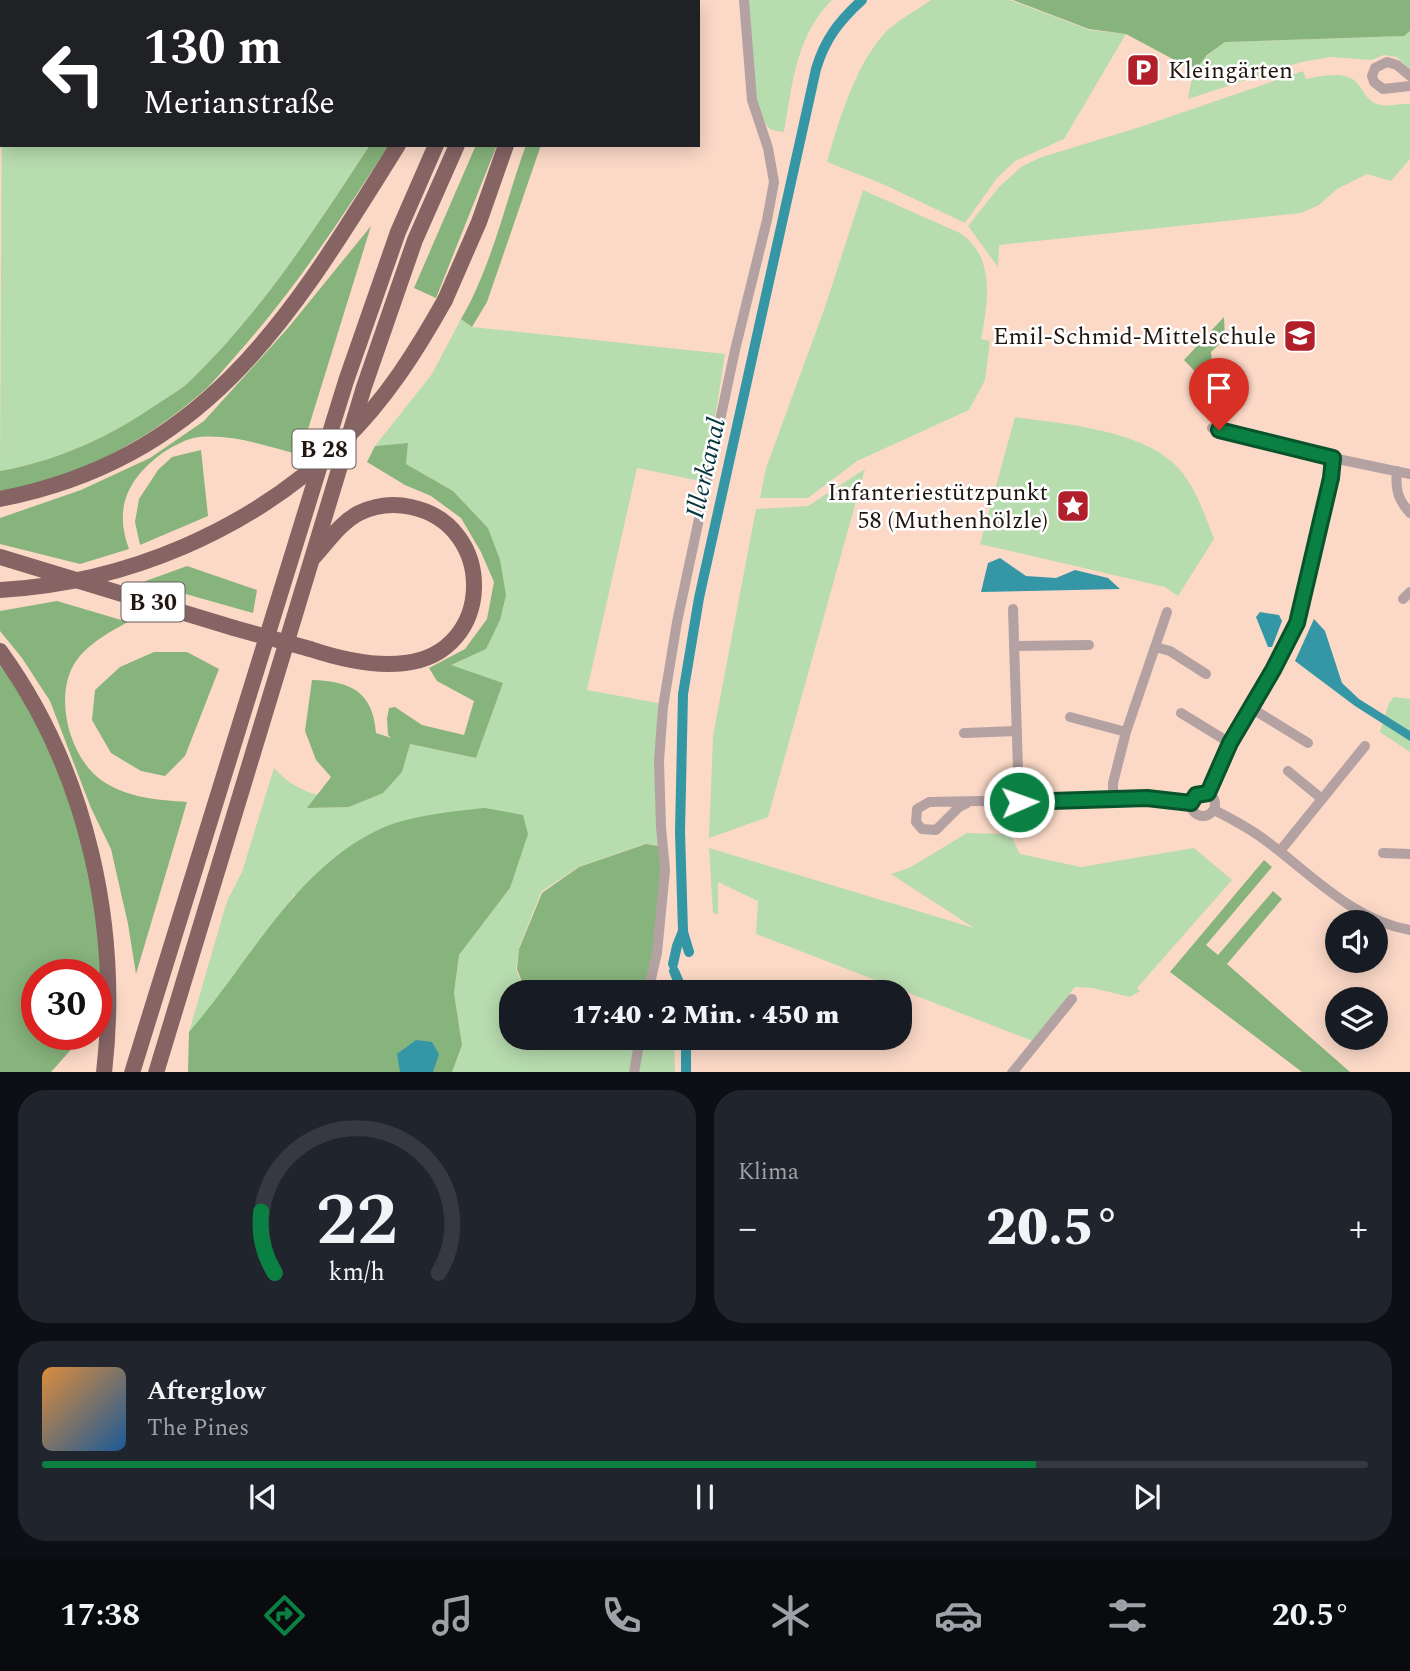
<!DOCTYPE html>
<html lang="de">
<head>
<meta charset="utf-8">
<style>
  :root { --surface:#171b24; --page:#20242c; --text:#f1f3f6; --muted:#9ea1a6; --line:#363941; --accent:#0b8043 }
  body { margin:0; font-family:Spectral,serif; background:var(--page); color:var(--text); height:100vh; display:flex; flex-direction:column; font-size:26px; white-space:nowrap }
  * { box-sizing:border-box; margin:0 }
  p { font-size:23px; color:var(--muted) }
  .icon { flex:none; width:38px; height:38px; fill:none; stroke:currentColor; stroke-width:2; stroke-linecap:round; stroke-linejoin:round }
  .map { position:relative; height:1072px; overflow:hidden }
  .side { display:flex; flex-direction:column; gap:18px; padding:18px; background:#0d0f14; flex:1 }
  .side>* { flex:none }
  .banner { position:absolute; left:0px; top:0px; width:700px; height:147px; box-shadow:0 4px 18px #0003; background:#202124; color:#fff; overflow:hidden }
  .controls { position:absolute; left:1325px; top:910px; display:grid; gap:14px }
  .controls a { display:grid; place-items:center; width:63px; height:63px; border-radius:50%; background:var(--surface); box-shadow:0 4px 18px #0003; font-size:35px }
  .speed { position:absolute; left:21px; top:959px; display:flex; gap:14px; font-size:35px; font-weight:700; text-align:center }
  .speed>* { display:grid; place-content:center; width:91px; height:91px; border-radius:50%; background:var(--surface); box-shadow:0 4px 18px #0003; line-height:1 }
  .speed .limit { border:10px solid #d22; background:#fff; color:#111 }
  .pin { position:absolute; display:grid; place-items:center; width:60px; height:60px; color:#fff; margin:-72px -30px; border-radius:50% 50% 50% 0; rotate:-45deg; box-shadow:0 0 7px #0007 }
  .pin .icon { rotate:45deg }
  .me { position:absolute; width:77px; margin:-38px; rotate:88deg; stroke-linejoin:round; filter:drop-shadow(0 0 5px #0008) }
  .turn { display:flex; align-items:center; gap:24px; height:147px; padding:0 28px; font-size:32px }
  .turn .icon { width:91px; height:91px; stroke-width:2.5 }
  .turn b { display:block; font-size:49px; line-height:60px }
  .big { font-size:52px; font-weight:800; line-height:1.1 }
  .side .card { flex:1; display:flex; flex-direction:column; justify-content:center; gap:10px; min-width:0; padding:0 24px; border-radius:28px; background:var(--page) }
  .side .dial { align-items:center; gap:0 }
  .dial svg { height:182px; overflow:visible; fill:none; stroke:var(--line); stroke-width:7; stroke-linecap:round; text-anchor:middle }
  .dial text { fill:var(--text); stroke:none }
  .song { display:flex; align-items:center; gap:21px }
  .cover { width:84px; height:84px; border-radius:10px; background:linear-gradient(135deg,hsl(30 70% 55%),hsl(210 70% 35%)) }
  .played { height:7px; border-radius:4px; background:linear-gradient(90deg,var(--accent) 75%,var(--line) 75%) }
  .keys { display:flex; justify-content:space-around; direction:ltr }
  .heat { display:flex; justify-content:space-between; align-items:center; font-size:38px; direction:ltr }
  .side .tiles { flex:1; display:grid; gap:18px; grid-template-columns:1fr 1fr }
  .card:last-child { grid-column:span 2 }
  .trip { position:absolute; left:499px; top:980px; width:413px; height:70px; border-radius:28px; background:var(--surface); box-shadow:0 4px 18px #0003; font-weight:800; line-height:70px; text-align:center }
  .dock { display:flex; height:112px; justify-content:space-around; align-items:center; background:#090b0e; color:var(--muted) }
  .dock .icon { width:49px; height:49px }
  .dock .selected { color:var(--accent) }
  .dock b { font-size:32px; color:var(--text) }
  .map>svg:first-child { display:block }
  .green { fill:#b7dcae }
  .forest { fill:#87b37c }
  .water { fill:#3597a6 }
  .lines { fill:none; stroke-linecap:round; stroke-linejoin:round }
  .canal { stroke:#3597a6; stroke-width:10 }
  .minor { stroke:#b4a2a2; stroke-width:10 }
  .trunk { stroke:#866464; stroke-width:16 }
  .trunk-bridge { stroke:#866464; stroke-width:16 }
  .route-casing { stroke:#07532c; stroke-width:18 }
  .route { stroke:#0b8043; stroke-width:12 }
  .labels { text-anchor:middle; stroke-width:5; stroke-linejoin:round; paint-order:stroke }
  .shield { fill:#fff; stroke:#645c58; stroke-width:2 }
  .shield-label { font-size:23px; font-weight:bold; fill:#221610 }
  .poi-label { font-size:24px; fill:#221610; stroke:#fff; text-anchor:end }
  .water-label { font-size:26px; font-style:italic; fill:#07363d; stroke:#fff }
</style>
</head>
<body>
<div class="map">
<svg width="1410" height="1073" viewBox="0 0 1410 1073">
  <rect width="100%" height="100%" fill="#fcd9c7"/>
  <path class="green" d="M 748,0 L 832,0 C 796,35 792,86 784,132 C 779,131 772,131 769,128 C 750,112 750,26 748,0 Z
    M 931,0 L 1010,0 L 1090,30 L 1126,34 L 1064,139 L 1015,161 L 997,178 L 965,223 L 885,185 L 827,162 C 839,120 854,69 883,35 C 895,21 916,11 931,0 Z
    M 1410,31 L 1410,70 L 1397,57 L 1384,55 L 1371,60 L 1331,57 L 1301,62 L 1188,99 C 1193,66 1198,62 1225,42 L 1404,36 Z
    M 1303,71 L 1306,79 C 1320,76 1341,71 1354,80 C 1363,87 1365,100 1377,104 C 1387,108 1400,103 1410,104 L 1410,159 L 1391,181 L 1367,174 L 1337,189 L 1319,205 L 1301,213 L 999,245 L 998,267 L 968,226 L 999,187 L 1021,167 L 1039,158 L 1140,127 Z
    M 2,86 L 2,145 L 370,145 C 316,227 261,313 190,381 C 181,390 169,396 160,403 C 111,436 58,461 0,471 Z
    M 863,190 L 960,233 C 996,257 988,303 981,339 L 990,341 L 985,380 L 969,410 L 857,461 L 808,498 L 760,498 L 766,468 L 825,307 Z
    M 461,319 L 472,327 L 725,354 L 705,482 L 637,468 L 587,690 L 658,703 L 656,759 L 660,845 L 645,844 L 578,867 L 541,892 L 519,948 L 516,969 L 525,992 L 511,992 L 511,1038 L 637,1038 L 632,1072 L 452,1072 L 462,1045 L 454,993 L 459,955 L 510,888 L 294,895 L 211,1007 L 189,1032 L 227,901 L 242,872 L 274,768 C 287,782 300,790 318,795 L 308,808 L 349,807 L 383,792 L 402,772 L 409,744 L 476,758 L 503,683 L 450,665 L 500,620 L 488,528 L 453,491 L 406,464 L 408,443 L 375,446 L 432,374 Z
    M 1015,417 C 1065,424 1148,430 1181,471 C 1197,491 1205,516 1214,539 L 1178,596 L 1165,587 L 980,544 Z
    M 865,469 L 768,817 L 709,838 L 713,736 L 756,509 L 808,506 Z
    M 1394,697 L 1410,699 L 1410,752 L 1380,732 L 1389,703 Z
    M 967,833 L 1010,834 L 1020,854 L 1081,867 L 1194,848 L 1232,880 L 1137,988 L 1140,991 L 1130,997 L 1093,988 L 1075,987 L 1033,1041 L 756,934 L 758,901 L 718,882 L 718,914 L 713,913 L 709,848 L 974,928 L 891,874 L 909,868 Z
    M 644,1038 L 674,1038 L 675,1072 L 638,1073 Z"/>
  <path class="forest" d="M 1013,0 L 1410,0 L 1410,31 L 1404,36 L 1225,42 L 1207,55 L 1192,74 L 1184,65 L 1126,34 L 1089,29 Z
    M 370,145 L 389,145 C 342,217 296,288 239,352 C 226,366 214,383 199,395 C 143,443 73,480 0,491 L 0,471 C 58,461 111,436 159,403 C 169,396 181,390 190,381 C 261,313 316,227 370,145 Z
    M 476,145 L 497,145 L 436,298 L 414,288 Z
    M 526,145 L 541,145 L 487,302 L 472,327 L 461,319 C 492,266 505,203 526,145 Z
    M 371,226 L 300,455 C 267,446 233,434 199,437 C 188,438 173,446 164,452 C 129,477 113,507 129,549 L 80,564 L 0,544 L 0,518 L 81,490 L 150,458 L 204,421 L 288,328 Z
    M 1224,317 L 1225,339 L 1211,352 L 1212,362 L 1225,371 L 1210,387 L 1184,360 Z
    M 408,443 L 406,464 L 453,491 L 488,528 L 500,560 L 506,595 L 500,620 L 486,649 L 451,665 L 503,683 L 476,758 L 410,744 L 402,772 L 383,793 L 349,807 L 307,808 L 331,777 L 316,760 L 305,731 L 312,680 C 351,681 373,692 376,733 L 391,738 L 388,735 L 387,719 L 389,708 L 395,707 L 422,725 L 464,735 L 474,701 L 437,681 L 429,668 L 465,649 L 487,619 L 494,582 L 481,552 L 461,518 L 431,496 L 405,485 L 367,462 L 375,446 Z
    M 201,450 L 208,516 L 140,545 L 135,522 L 139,499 L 158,470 L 172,457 Z
    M 187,566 L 257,590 L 253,613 L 143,582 Z
    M 57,601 L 128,622 C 108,633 85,645 73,666 C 54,701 71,761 104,782 C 128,798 159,800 187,802 L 136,974 L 128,924 L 111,849 L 91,808 L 50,701 L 22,658 L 0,631 L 0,611 Z
    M 154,652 L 187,652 L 219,669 L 185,756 L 165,776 L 141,771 L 111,753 L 92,720 L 95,690 L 120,667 Z
    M 0,665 C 57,740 86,836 98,929 C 102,952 100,976 100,999 L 96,1008 L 96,975 L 37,975 L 37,1034 L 85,1034 L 51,1072 L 0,1072 Z
    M 485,808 L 523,815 L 528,834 L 510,888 L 459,955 L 454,993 L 462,1045 L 452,1072 L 188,1073 L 189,1032 C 250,963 293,870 380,829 C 407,816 455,811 485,808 Z
    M 646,844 L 660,846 L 664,857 L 664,930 L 643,992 L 526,992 L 517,969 L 519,949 L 542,893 L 579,867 Z
    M 1264,860 L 1272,867 L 1206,945 L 1218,955 L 1273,891 L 1282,899 L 1227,964 L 1350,1072 L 1302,1072 L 1170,972 Z"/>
  <path class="water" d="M 1000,558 L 1026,576 L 1056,578 L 1075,570 L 1108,578 L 1120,589 L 981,592 L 988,563 Z
    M 1260,612 L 1279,615 L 1282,621 L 1272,647 L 1268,647 L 1256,617 Z
    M 1314,619 L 1325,631 L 1342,683 L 1359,699 L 1410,731 L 1410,741 L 1355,706 L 1295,661 Z
    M 416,1040 L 432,1042 L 439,1054 L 433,1072 L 400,1072 L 397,1054 Z"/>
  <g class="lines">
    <path class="canal" d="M 683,932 L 689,952
      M 673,964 L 677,946 L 683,931 L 680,832 L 683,694 L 699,598 L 816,69 C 825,39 839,21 862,0
      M 674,971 L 683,992
      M 686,1038 L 686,1073"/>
    <path class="minor" d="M 1410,76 L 1397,65 L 1387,62 L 1375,68 L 1372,76 L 1374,82 L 1383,89 L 1410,86
      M 1212,428 L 1309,453 L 1410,474
      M 1397,471 C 1395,490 1398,499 1410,513
      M 1403,599 L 1410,592
      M 1013,609 L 1019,802
      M 1014,646 L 1089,645
      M 1155,647 L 1170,651 L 1206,674
      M 1251,708 L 1308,743
      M 1181,713 L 1230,743
      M 1070,717 L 1126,732
      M 964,733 L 1017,731
      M 1288,771 L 1322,799
      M1191 804a12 12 0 1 1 24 0a12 12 0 1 1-24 0Z
      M 1208,793 L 1230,743 L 1273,669 L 1297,623 L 1331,478 L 1333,458
      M 1113,799 L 1113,783 L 1126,732 L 1167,612
      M 967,803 L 959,807 L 936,830 L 922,829 L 916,822 L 917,809 L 929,802 L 1147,798 L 1191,803
      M 1214,810 C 1232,819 1249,828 1265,840 C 1310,873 1352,920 1410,930
      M 1280,851 L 1365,746
      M 1383,853 L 1410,854
      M 648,992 L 657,953 L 665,870 L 661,827 L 659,761 L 663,707 L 677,622 L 735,350 L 767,220 L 774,182 L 768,148 L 752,100 L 744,0
      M 634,1073 L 640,1038
      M 1012,1073 L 1072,999"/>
    <path class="trunk" d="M 491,2 L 492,0
      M 513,2 L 514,0
      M 536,2 L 538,0
      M 563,2 L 564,0
      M 445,300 L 479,222 L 506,145
      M 0,499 C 210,458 293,313 398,145
      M 0,557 L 234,628
      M 310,649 C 340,659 373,667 405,663 C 495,653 497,525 411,507 C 393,503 376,505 359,513 C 341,522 327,543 313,558
      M 0,651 C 87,771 121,926 104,1073
      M 132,1073 L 346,381 L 398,232 L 436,145
      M 156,1073 L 364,387 L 415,240 L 457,145"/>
    <path class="trunk-bridge" d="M 0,590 C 127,583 251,530 343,441 C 385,401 417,350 445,300
      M 234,628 L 310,649"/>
  </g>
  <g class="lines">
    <defs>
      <path id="route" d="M 1019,802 L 1147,798 L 1191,803 L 1196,795 L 1208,793 L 1230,743 L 1273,670 L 1297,623 L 1331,478 L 1333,458 L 1219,430"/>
    </defs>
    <use href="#route" class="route-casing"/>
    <use href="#route" class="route"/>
  </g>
  <defs>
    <symbol id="parking-square" viewBox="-11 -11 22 22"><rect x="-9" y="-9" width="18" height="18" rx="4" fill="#b11f2b" stroke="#fff"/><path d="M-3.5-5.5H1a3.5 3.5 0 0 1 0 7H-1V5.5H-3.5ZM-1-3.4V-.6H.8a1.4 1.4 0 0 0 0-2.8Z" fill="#fff"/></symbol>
    <symbol id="school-square" viewBox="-11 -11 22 22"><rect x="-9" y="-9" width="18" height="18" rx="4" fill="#b11f2b" stroke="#fff"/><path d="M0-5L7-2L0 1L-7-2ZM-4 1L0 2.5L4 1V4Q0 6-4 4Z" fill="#fff"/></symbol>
    <symbol id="sight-square" viewBox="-11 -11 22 22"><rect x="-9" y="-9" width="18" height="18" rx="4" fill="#b11f2b" stroke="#fff"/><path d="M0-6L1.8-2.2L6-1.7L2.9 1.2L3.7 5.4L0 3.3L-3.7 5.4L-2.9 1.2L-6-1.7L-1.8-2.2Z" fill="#fff"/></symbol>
  </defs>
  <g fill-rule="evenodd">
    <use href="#parking-square" x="1124" y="51" width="38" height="38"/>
    <use href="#school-square" x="1281" y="317" width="38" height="38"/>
    <use href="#sight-square" x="1054" y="487" width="38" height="38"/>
  </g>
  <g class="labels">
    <g class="shield">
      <rect x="292.5" y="429.5" width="63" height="39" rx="5"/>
      <rect x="121.5" y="582.5" width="63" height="39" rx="5"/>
    </g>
    <g class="shield-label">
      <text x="324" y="457">B 28</text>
      <text x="153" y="610">B 30</text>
    </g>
    <g class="poi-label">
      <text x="1168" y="78" text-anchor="start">Kleingärten</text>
      <text x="1276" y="344">Emil-Schmid-Mittelschule</text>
      <text x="1048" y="500">Infanteriestützpunkt<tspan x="1048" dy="28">58 (Muthenhölzle)</tspan></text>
    </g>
    <g class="water-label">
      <text transform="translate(705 468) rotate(-77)" y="9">Illerkanal</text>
    </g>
  </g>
</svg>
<div class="controls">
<a><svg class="icon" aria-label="sound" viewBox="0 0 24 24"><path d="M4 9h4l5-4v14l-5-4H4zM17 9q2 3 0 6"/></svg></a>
<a><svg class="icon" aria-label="layers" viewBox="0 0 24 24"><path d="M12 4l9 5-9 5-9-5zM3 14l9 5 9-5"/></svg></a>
</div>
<div class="speed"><div class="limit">30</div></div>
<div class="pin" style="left:1219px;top:430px;background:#d93025"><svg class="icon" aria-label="arrive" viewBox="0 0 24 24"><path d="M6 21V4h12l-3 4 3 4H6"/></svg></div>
<svg class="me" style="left:1019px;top:802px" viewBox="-20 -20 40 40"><circle r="17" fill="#0b8043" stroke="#fff" stroke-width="3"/><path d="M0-11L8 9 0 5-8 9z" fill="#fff"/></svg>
<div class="trip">17:40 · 2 Min. · 450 m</div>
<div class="banner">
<div class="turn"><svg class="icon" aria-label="left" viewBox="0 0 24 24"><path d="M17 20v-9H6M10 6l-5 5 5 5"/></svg><div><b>130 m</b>Merianstraße</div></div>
</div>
</div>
<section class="side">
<div class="tiles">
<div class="card dial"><svg viewBox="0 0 100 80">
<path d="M14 69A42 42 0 1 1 86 69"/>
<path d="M14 69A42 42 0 0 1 8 42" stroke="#0b8043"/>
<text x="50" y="56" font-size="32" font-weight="700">22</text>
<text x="50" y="72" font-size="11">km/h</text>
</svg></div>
<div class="card"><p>Klima</p>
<div class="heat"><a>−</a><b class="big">20.5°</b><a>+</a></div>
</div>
<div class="card">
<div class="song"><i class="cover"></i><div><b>Afterglow</b><p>The Pines</p></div></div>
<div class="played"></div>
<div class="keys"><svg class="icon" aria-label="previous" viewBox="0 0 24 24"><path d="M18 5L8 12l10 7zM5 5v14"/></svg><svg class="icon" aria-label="pause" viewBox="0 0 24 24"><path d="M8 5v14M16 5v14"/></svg><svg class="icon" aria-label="next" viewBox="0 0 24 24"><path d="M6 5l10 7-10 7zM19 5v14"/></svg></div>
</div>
</div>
</section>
<nav class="dock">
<b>17:38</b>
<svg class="icon selected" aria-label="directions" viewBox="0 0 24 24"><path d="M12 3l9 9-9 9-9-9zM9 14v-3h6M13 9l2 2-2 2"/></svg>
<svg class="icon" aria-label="music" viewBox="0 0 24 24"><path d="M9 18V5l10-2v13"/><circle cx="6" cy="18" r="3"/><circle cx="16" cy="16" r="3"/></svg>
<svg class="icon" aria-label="phone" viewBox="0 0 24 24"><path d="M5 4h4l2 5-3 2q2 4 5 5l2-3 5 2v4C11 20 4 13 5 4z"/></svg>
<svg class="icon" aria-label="climate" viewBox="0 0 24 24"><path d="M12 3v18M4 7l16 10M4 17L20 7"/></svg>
<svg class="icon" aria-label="car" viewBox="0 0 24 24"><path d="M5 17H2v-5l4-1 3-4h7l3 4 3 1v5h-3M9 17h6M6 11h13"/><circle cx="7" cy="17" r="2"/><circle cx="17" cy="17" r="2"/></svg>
<svg class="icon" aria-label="filters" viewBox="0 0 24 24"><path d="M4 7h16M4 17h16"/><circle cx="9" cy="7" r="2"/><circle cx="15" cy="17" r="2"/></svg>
<b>20.5°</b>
</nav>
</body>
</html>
